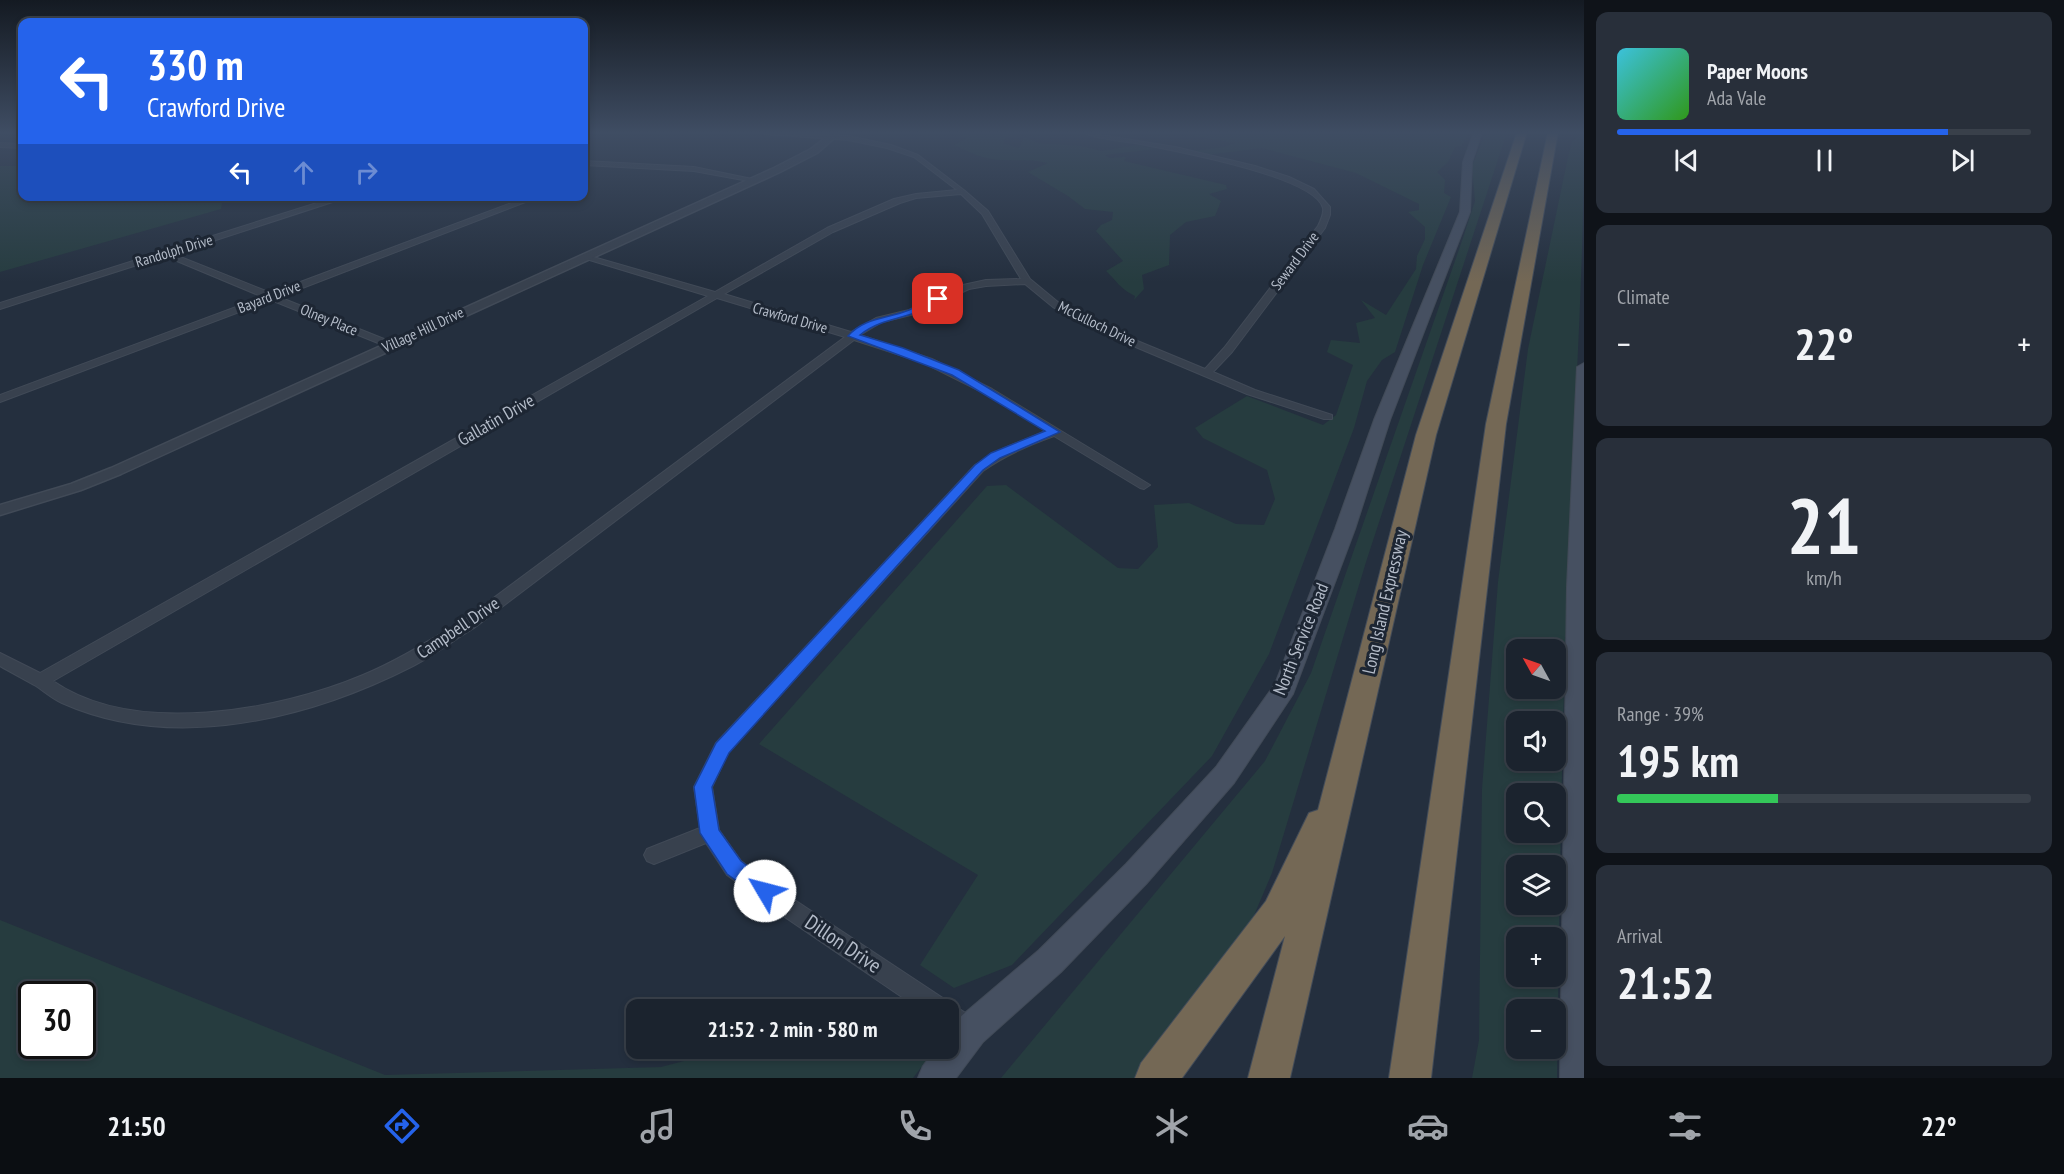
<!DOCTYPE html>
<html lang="en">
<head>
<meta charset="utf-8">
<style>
  :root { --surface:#1b232e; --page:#282f3a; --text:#f1f3f6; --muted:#a0a4aa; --line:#39404a; --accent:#2563eb }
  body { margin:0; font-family:"PT Sans Narrow",sans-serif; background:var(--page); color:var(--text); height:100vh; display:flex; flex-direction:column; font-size:22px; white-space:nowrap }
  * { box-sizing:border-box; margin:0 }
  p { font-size:20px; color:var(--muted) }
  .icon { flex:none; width:33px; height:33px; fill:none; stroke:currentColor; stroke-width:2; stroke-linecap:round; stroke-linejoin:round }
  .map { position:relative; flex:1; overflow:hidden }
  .details { display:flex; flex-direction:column; gap:12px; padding:12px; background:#0f1319; width:480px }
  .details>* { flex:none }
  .top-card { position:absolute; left:18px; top:18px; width:570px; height:183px; border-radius:12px; box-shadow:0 3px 9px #0003,0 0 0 2px var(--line); background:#2563eb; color:#fff; overflow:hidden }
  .needle { width:39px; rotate:310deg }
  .controls { position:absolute; left:1506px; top:639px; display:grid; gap:12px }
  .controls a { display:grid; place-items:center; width:60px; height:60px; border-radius:12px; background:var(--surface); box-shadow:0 3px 9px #0003,0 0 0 2px var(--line); font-size:30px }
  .speed { position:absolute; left:18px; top:981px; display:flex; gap:12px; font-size:30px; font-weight:700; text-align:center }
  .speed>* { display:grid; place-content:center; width:78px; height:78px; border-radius:50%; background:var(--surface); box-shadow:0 3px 9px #0003,0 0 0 2px var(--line); line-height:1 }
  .speed .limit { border:3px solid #111; border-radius:9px; background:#fff; color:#111 }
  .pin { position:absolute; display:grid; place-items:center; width:51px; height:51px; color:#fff; margin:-26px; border-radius:12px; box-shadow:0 3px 9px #0006 }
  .me { position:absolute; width:66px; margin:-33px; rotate:307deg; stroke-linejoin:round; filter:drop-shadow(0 0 4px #0008) }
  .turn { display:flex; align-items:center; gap:21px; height:126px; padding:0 30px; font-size:27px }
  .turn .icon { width:78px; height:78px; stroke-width:2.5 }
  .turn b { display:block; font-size:42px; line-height:51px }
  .lanes { display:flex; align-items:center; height:57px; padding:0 30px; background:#0003; justify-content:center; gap:30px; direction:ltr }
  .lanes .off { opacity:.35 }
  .big { font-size:45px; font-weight:700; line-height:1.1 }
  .details .tile { flex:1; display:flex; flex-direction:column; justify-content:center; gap:9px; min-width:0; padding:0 21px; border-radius:12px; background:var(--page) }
  .details .dial { align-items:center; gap:0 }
  .dial b { font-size:78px; line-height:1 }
  .song { display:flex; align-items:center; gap:18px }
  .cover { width:72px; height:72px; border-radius:9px; background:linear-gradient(135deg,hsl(190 70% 55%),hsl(110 70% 35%)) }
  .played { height:6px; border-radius:3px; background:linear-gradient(90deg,var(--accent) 80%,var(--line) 80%) }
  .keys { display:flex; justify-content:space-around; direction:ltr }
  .heat { display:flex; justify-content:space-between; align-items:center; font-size:33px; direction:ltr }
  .charge { height:9px; border-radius:4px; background:linear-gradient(90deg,#34c759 39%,var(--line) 0) }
  .trip { position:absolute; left:626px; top:999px; width:333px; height:60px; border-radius:12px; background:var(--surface); box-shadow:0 3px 9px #0003,0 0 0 2px var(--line); font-weight:700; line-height:60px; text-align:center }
  .tabs { display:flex; height:96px; justify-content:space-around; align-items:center; background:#0b0e12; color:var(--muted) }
  .tabs .icon { width:42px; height:42px }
  .tabs .on { color:var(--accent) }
  .tabs b { font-size:27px; color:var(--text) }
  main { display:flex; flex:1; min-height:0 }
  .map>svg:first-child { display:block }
  .green { fill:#263c3f; fill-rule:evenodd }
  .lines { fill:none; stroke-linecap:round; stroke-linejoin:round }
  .minor-casing { stroke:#414a57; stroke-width:2 }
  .tertiary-casing { stroke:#414a57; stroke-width:3 }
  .secondary-casing { stroke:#414a57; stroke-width:2 }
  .motorway-casing { stroke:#434c59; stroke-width:2 }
  .minor { fill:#38414e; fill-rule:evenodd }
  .tertiary { fill:#38414e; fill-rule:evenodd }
  .secondary { fill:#465061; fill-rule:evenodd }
  .motorway { fill:#746855; fill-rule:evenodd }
  .route { fill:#2563eb; stroke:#184099; stroke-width:1.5 }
  .labels { text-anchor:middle; stroke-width:6; stroke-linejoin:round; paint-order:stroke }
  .far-street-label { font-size:15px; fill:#b4bcc9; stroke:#1d2633 }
  .street-label { font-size:18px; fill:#b4bcc9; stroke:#1d2633 }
  .near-street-label { font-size:21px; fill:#b4bcc9; stroke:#1d2633 }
</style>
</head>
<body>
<main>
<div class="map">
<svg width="1584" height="1078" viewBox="0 0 1584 1078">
  <rect width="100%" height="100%" fill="#242f3e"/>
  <path class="green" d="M 953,132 L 985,132 L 1017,135 L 1006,138 L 1003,143 L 1019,148 L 1024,137 L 1039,143 L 1081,146 L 1102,151 L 1137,145 L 1155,149 L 1105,155 L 1109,158 L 1126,157 L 1124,161 L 1226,185 L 1227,189 L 1209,194 L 1221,201 L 1215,216 L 1186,222 L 1170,235 L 1169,265 L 1142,275 L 1144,289 L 1134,300 L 1135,296 C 1119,288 1118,282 1106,271 L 1123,261 L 1096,231 L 1101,225 L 1112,220 L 1113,212 L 1085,209 L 1068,196 L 1028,172 L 1048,163 C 1032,159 1016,161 1000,160 C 983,159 969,152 954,145 L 967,138 Z
    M 1173,132 L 1470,132 L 1461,146 L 1455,147 L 1448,162 L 1437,172 L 1445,180 L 1444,193 L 1451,197 L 1423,265 L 1395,352 L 1382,360 L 1367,381 L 1354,428 L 1269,654 L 1212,756 L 1012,965 L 954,988 L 920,965 L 978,875 L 759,744 L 987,486 L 1006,485 L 1118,568 L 1138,569 L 1158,547 L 1154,505 L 1189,503 L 1236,524 L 1264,525 L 1275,499 L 1267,470 L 1203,438 L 1195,428 L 1247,396 L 1323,425 L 1336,415 L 1353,365 L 1327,352 L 1331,340 L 1360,343 L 1356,323 L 1375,318 L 1361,300 L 1386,315 L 1416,269 L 1417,256 L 1425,239 L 1425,227 L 1408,212 L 1419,210 L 1419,204 L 1356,173 L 1262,148 L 1207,155 L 1191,151 L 1225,147 L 1234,143 Z
    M 1486,132 L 1507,132 L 1366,562 L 1272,873 L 1241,946 L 1143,1078 L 1001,1078 L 1265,761 L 1311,673 L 1463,238 L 1475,201 L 1472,166 Z
    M 1582,132 L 1584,132 C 1584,274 1574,417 1568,559 C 1562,732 1559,905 1557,1078 L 1472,1078 L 1479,1040 L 1482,789 L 1498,582 L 1528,349 L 1568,157 L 1572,142 ZM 1516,650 L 1556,650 L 1556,688 L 1516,688 ZM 1516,722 L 1556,722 L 1556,760 L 1516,760 ZM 1516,794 L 1556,794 L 1556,832 L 1516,832 ZM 1516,866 L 1556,866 L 1556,904 L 1516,904 ZM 1516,938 L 1556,938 L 1556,976 L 1516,976 ZM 1516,1010 L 1556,1010 L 1556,1048 L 1516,1048 Z
    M 0,166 L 22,166 L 22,196 L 223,197 L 221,209 L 0,272 Z
    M 0,920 L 385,1075 L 661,1067 L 734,1048 L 935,1049 L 913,1078 L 0,1078 ZM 32,994 L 82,994 L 82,1046 L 32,1046 Z"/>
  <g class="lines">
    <defs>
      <path id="minor" d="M 739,132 L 848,136 L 891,145 L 918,155 L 965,191 L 988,211 L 1030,279 L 1059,303 L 1118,333 L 1205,369 L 1224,348 L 1318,226 C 1321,220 1324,214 1323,208 C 1315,176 1167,149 1135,143 C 1122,141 1091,138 1082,132 L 1175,147 L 1255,166 L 1289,177 L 1314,189 L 1330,207 L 1330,215 L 1325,228 L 1232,352 L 1213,372 L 1255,390 L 1332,415 L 1332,419 L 1324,419 L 1247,394 L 1112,337 L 1053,307 L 1025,284 L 986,286 L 969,289 L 915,314 L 882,322 L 860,335 L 932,359 L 992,389 L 1150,485 L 1144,489 L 1140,488 L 1054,436 C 1029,445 1005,455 983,471 L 728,753 L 712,787 L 719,830 L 741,861 L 787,895 L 979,1022 L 982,1030 L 979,1038 L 971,1041 L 948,1028 L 948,1010 L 921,1010 L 773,909 L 727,875 L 706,843 L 654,864 L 647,861 L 644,855 L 647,849 L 700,828 L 694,787 L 716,743 L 975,465 L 1002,449 L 1046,431 L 984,393 L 924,363 L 854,340 L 474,628 C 454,640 434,655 413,666 C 309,719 174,753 62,703 C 53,699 45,692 36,686 C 24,679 12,673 0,666 L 0,653 L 40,673 L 708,296 L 583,258 L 583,254 L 715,292 L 827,228 L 894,199 L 916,194 L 957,190 L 914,157 L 887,148 L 848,140 ZM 961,194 L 982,214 L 1021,279 L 986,280 L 963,285 L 909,310 L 876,318 L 851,332 L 724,294 L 833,232 L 900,203 L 916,198 ZM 717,298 L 845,337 L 464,620 C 430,640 399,660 363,675 C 278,711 134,737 53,681 Z
        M 0,143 L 22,144 L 22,148 L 0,147 Z
        M 584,161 L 694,167 L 757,180 L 754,182 L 694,171 L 584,165 Z
        M 339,196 L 351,196 L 173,254 L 271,293 L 530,196 L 541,196 L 279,297 L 394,343 L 394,347 L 388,347 L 271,300 L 0,402 L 0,395 L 263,297 L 165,256 L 0,309 L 0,303 Z"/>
      <path id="tertiary" d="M 833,132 L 841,132 L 817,153 L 780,172 L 121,474 L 81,490 L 0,515 L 0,505 L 71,484 L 111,468 L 774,168 L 811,149 Z"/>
      <path id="secondary" d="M 1474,132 L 1482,132 L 1472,162 L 1470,212 L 1390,420 L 1355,529 L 1293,694 L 1234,783 L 1146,884 L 1061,972 L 983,1042 L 956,1078 L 918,1078 L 923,1066 L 936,1048 L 948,1048 L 948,1033 L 959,1018 L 1039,950 L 1126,864 L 1216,767 L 1275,684 L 1335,529 L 1374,420 L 1460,212 L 1463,162 Z
        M 1584,363 L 1584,1078 L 1560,1078 L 1567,587 L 1577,367 Z"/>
      <path id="motorway" d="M 1517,132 L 1527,132 L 1436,435 L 1290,1078 L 1248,1078 L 1285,936 L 1182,1078 L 1135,1078 L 1141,1063 L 1266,901 L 1309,813 L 1318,810 L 1416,435 Z
        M 1548,132 L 1558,132 L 1506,424 L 1431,1078 L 1389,1078 L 1486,424 Z"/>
    </defs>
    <use href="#minor" class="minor-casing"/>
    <use href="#tertiary" class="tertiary-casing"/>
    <use href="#secondary" class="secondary-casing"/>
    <use href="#motorway" class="motorway-casing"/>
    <use href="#minor" class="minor"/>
    <use href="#tertiary" class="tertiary"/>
    <use href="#secondary" class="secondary"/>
    <use href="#motorway" class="motorway"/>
  </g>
  <linearGradient id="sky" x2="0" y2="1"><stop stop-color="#141a22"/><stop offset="0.47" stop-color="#3f4d63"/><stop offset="1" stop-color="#3f4d63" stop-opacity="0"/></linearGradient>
  <rect width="1584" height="282" fill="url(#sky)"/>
  <path class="route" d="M 935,297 L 943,299 C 919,319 884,315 860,335 L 903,348 L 959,370 L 1060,432 L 1000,458 L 983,470 L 729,753 L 712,787 L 719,830 L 741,861 L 772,884 L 775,891 L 772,898 L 765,901 L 727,874 L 700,833 L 694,787 L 716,743 L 975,465 L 991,453 L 1045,431 L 952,375 L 848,336 C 865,317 887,319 909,310 C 918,306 927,301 935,297 Z"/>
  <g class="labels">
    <g class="far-street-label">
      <text transform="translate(174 251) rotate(-17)" y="5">Randolph Drive</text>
      <text transform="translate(1295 261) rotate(-53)" y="5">Seward Drive</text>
      <text transform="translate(269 297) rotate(-21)" y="5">Bayard Drive</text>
      <text transform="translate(790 318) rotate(16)" y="5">Crawford Drive</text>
      <text transform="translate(329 320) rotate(22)" y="5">Olney Place</text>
      <text transform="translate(1097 324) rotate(26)" y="5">McCulloch Drive</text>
      <text transform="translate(423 330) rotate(-25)" y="5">Village Hill Drive</text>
    </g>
    <g class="street-label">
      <text transform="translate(496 420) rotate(-30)" y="6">Gallatin Drive</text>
      <text transform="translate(1385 602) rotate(-77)" y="6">Long Island Expressway</text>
      <text transform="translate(458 628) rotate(-34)" y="6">Campbell Drive</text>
      <text transform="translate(1301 639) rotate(-68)" y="6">North Service Road</text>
    </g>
    <g class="near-street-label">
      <text transform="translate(843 944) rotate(34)" y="7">Dillon Drive</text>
    </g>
  </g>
</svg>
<div class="controls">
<a><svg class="needle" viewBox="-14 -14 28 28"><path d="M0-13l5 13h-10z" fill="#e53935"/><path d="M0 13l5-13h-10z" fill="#a0a4aa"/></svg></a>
<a><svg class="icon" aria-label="sound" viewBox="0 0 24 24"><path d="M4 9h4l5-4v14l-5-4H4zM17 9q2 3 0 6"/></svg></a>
<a><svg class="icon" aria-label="search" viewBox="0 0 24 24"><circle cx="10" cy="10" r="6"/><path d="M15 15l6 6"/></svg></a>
<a><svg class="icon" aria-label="layers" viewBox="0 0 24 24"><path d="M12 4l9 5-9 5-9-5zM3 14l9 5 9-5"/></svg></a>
<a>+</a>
<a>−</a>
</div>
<div class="speed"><div class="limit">30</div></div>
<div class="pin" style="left:938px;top:299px;background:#d93025"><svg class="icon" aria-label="arrive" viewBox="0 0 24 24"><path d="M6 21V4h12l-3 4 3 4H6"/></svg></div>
<svg class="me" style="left:765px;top:891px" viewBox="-20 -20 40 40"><circle r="19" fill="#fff"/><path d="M0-13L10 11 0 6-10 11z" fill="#2563eb"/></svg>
<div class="trip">21:52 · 2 min · 580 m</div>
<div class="top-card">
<div class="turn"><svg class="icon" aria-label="left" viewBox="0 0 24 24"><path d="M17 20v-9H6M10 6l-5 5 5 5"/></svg><div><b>330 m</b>Crawford Drive</div></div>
<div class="lanes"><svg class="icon" aria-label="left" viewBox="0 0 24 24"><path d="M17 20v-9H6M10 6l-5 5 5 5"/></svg><svg class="icon off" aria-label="ahead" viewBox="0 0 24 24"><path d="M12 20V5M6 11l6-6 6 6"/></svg><svg class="icon off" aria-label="right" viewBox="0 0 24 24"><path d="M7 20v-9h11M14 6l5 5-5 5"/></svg></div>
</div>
</div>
<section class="details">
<div class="tile">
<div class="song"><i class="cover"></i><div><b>Paper Moons</b><p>Ada Vale</p></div></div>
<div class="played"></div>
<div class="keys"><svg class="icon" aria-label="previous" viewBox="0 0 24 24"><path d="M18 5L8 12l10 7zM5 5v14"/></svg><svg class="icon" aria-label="pause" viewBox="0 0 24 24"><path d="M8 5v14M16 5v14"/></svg><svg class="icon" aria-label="next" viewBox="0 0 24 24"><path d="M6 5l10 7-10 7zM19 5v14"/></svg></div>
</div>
<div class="tile"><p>Climate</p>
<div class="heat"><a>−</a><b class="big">22°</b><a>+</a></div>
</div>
<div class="tile dial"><b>21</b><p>km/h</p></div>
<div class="tile"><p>Range · 39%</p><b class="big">195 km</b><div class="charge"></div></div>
<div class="tile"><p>Arrival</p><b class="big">21:52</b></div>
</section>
</main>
<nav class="tabs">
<b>21:50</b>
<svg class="icon on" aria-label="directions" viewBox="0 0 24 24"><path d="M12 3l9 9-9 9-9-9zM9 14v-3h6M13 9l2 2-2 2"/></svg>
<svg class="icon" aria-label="music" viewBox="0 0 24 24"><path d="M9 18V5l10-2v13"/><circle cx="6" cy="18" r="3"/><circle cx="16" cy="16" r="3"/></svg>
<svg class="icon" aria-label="phone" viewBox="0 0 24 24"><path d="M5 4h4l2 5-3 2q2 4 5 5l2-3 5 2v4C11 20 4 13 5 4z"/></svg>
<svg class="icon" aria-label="climate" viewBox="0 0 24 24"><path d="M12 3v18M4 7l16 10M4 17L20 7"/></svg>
<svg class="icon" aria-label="car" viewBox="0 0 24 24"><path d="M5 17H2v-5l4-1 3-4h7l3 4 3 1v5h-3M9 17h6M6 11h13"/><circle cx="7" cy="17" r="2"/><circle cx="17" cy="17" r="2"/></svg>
<svg class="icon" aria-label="filters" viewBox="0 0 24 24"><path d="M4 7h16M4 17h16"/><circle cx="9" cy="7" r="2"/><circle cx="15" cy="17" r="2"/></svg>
<b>22°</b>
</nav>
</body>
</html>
